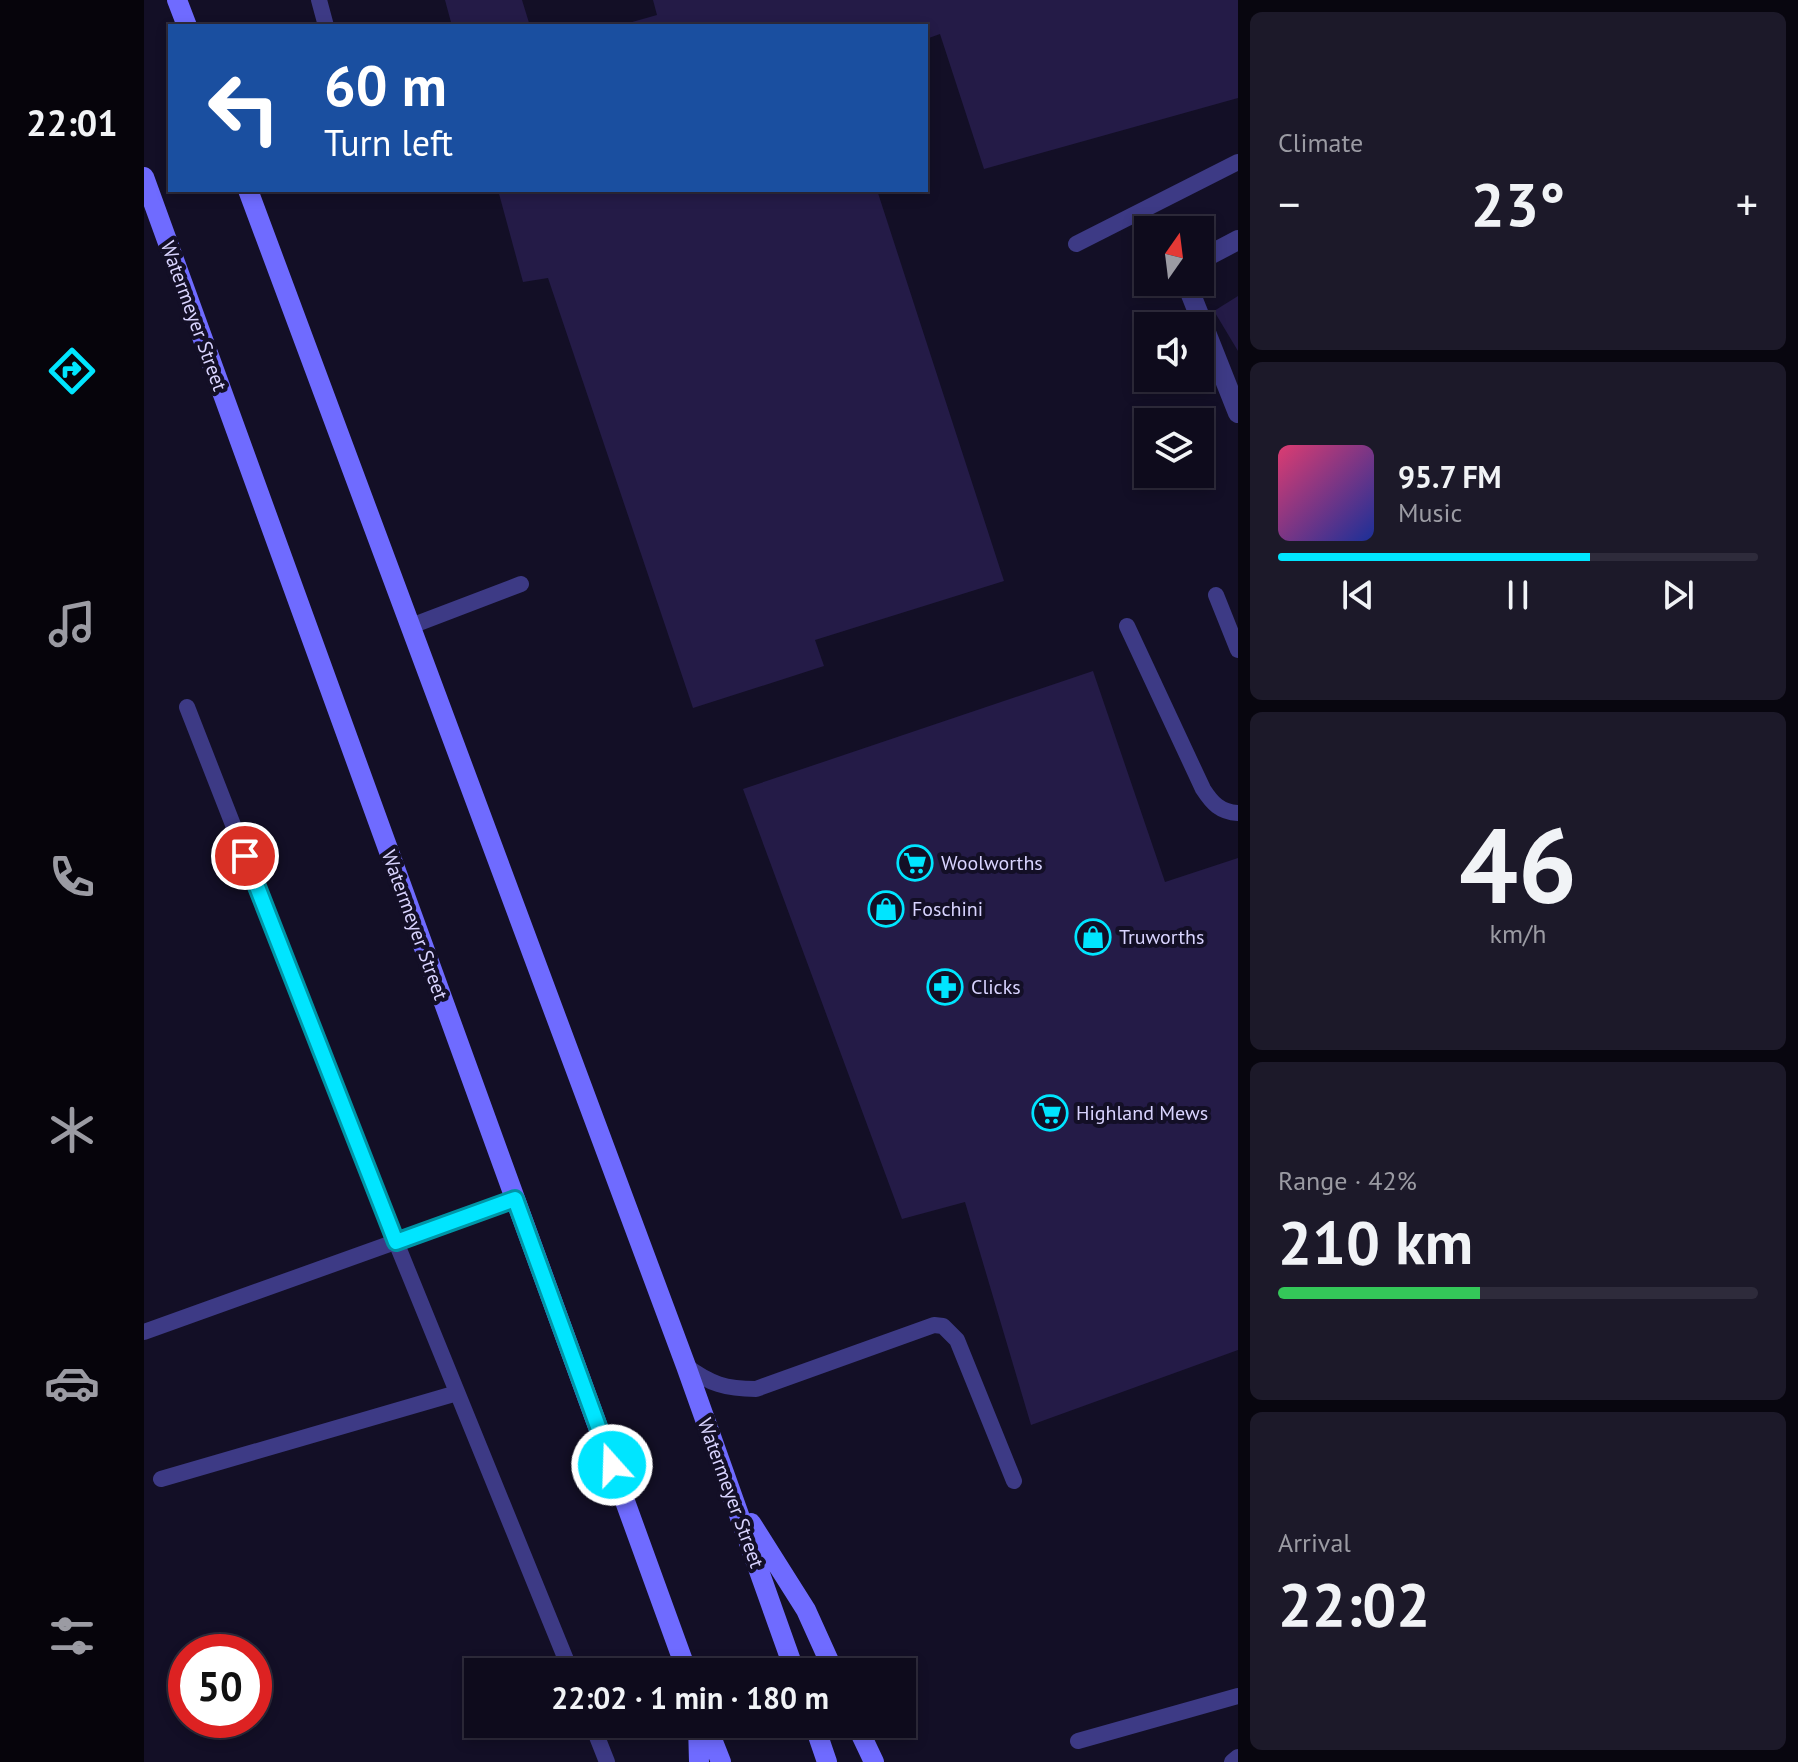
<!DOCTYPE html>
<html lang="en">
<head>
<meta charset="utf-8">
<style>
  :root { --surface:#0e0b1c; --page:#1c1929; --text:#f1f3f6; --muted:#9b9ba3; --line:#2e2b3b; --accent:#00e5ff }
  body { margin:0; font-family:"PT Sans",sans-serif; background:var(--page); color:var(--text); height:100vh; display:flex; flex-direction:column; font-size:30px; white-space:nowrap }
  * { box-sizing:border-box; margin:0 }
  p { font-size:26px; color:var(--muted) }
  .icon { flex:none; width:44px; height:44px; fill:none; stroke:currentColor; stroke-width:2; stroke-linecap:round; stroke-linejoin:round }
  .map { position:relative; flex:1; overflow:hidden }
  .sheet { display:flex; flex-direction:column; gap:12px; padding:12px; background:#08060f; width:560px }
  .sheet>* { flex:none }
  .banner { position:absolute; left:24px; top:24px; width:760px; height:168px; border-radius:0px; box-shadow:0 4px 12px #0003,0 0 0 2px var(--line); background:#1a4fa0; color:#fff; overflow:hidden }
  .needle { width:52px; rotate:14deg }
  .controls { position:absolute; left:990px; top:216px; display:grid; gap:16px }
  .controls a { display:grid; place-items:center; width:80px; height:80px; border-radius:0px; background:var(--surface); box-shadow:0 4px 12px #0003,0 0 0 2px var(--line); font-size:40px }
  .speed { position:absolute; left:24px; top:1634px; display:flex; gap:16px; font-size:40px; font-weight:700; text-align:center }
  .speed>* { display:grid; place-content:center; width:104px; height:104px; border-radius:50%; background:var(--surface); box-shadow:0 4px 12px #0003,0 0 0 2px var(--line); line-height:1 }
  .speed .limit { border:12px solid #d22; background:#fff; color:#111 }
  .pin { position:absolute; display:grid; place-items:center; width:68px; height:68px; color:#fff; margin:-34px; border:4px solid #fff; border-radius:50%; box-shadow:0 2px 8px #0007 }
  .me { position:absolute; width:88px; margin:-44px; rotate:340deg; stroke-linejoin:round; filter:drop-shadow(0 0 6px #0008) }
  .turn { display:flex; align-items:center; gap:28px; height:168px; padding:0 24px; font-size:36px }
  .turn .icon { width:104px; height:104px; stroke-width:2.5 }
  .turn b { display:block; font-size:56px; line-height:68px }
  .big { font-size:60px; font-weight:700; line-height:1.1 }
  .sheet .tile { flex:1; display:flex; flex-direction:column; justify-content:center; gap:12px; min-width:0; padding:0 28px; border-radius:12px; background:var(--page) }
  .sheet .dial { align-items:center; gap:0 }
  .dial b { font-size:104px; line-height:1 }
  .song { display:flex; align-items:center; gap:24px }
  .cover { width:96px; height:96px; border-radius:12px; background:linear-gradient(135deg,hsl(340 70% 55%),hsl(230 70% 35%)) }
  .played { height:8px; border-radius:4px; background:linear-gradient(90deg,var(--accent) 65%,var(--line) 65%) }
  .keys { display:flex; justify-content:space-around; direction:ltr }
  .heat { display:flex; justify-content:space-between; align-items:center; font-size:44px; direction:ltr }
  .charge { height:12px; border-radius:6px; background:linear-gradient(90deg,#34c759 42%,var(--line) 0) }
  .trip { position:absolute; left:320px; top:1658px; width:452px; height:80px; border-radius:0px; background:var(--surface); box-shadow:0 4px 12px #0003,0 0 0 2px var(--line); font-weight:700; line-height:80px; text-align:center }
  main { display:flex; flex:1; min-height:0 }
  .tab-bar { display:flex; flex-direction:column; width:144px; justify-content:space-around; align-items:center; background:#06040b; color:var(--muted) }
  .tab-bar .icon { width:56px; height:56px }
  .tab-bar .on { color:var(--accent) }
  .tab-bar b { font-size:36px; color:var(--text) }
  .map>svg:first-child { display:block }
  .building { fill:#241b47 }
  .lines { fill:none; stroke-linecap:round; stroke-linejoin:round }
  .lane { stroke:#3d3a85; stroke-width:16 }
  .street { stroke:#3d3a85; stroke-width:20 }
  .secondary { stroke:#6f6bff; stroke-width:20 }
  .route-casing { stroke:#0095a6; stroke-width:20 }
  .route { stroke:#00e5ff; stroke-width:14 }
  .labels { text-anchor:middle; stroke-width:8; stroke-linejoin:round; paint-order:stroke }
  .street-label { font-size:20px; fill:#d9d4ff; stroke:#130f26 }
  .poi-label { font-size:20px; fill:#d9d4ff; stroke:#130f26; text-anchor:start }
</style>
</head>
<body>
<main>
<nav class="tab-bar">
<b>22:01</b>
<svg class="icon on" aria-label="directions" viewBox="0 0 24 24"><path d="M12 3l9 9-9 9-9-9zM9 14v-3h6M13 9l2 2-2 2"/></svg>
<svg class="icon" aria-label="music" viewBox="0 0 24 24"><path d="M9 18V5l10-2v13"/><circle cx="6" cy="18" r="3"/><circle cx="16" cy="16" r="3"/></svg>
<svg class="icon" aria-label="phone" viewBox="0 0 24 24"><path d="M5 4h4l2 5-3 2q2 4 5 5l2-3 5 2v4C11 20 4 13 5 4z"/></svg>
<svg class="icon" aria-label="climate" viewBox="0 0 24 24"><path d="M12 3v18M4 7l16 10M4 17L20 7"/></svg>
<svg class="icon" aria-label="car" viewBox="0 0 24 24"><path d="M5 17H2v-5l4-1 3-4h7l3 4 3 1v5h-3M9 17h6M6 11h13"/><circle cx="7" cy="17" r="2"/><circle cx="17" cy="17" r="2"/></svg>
<svg class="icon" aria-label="filters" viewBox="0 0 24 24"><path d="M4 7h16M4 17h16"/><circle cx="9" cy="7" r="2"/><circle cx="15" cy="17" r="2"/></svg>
</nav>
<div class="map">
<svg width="1094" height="1762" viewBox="0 0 1094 1762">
  <rect width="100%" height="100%" fill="#130f26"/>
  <path class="building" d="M 301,0 L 378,0 L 386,26 L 308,26 Z
    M 509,0 L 1094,0 L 1094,98 L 840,169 L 796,34 L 782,39 L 782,26 L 474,26 L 513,15 Z
    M 354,190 L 733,190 L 860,581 L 671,640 L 680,666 L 549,708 L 404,278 L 379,282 Z
    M 1094,296 L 1094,351 L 1070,311 Z
    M 949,671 L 1021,882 L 1094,858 L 1094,1350 L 887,1425 L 821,1202 L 758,1219 L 599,789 Z"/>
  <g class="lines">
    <path class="lane" d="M 175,0 L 182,26
      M 932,244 L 1094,162
      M 1072,595 L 1094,650
      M 267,626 L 377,584
      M 983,626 L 1059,789 C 1068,803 1076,812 1094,813
      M 43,707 L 252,1242 L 427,1672
      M 0,1332 L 371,1199
      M 542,1366 C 566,1384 582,1389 612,1389 L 790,1325 L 799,1326 L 813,1340 L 870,1481
      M 17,1479 L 313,1393
      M 448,1724 L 463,1762
      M 934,1741 L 1094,1696
      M 1088,1762 L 1094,1757"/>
    <path class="street" d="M 1056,260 L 1094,240
      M 1042,282 L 1094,413"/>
    <path class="secondary" d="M 33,0 L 43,26
      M 0,177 L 543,1672
      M 104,190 L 542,1366 L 651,1672
      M 607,1523 L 662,1610 L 690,1672
      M 554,1724 L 555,1762
      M 562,1724 L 577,1762
      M 670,1724 L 683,1762
      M 712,1724 L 730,1762"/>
  </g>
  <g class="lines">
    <defs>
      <path id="route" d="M 101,856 L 252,1242 L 371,1199 L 468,1465"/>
    </defs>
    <use href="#route" class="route-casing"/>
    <use href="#route" class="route"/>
  </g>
  <defs>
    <symbol id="supermarket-ring" viewBox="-11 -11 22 22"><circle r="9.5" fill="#130f26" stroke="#00e5ff" stroke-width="1.5"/><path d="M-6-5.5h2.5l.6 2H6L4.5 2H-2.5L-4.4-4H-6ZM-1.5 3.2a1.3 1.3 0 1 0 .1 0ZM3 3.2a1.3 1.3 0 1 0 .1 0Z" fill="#00e5ff"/></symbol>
    <symbol id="shop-ring" viewBox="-11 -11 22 22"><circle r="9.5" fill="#130f26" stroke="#00e5ff" stroke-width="1.5"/><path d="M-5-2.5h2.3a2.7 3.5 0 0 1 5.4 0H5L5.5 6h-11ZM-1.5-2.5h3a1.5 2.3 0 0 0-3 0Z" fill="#00e5ff"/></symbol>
    <symbol id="pharmacy-ring" viewBox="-11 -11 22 22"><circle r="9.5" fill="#130f26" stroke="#00e5ff" stroke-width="1.5"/><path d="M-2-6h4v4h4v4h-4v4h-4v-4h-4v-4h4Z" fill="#00e5ff"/></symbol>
  </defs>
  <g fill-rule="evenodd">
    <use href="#supermarket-ring" x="751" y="843" width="40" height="40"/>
    <use href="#shop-ring" x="722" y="889" width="40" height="40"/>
    <use href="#shop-ring" x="929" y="917" width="40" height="40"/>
    <use href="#pharmacy-ring" x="781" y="967" width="40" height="40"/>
    <use href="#supermarket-ring" x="886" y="1093" width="40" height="40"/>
  </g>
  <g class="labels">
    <g class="street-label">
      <text transform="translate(50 316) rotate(70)" y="7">Watermeyer Street</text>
      <text transform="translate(271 925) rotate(70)" y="7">Watermeyer Street</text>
      <text transform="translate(587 1493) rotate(70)" y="7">Watermeyer Street</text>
    </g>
    <g class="poi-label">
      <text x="797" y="870">Woolworths</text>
      <text x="768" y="916">Foschini</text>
      <text x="975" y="944">Truworths</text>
      <text x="827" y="994">Clicks</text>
      <text x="932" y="1120">Highland Mews</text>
    </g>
  </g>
</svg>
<div class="controls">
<a><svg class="needle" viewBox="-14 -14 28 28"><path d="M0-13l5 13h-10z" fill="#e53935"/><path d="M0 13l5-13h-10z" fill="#9b9ba3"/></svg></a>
<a><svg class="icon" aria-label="sound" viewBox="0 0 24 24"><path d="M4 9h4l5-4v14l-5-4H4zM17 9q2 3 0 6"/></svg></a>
<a><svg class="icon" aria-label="layers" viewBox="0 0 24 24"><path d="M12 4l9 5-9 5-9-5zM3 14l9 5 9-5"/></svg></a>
</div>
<div class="speed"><div class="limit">50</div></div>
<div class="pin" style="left:101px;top:856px;background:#d93025"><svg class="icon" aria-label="arrive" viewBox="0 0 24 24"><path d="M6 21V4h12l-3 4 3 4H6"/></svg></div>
<svg class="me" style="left:468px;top:1465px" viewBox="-20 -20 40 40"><circle r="17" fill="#00e5ff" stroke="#fff" stroke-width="3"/><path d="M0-11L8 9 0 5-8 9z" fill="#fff"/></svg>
<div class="trip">22:02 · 1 min · 180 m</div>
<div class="banner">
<div class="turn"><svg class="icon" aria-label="left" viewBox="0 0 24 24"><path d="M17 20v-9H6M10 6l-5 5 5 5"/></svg><div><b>60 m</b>Turn left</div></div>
</div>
</div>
<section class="sheet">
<div class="tile"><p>Climate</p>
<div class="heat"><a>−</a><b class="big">23°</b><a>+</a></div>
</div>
<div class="tile">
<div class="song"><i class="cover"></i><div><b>95.7 FM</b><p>Music</p></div></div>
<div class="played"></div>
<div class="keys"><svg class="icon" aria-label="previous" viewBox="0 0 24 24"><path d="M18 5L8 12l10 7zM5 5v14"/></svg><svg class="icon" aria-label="pause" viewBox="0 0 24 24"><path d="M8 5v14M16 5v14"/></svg><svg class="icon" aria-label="next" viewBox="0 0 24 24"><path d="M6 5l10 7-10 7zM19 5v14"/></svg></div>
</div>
<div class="tile dial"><b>46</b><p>km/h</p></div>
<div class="tile"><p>Range · 42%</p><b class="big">210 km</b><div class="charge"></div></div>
<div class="tile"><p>Arrival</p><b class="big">22:02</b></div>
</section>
</main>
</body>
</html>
